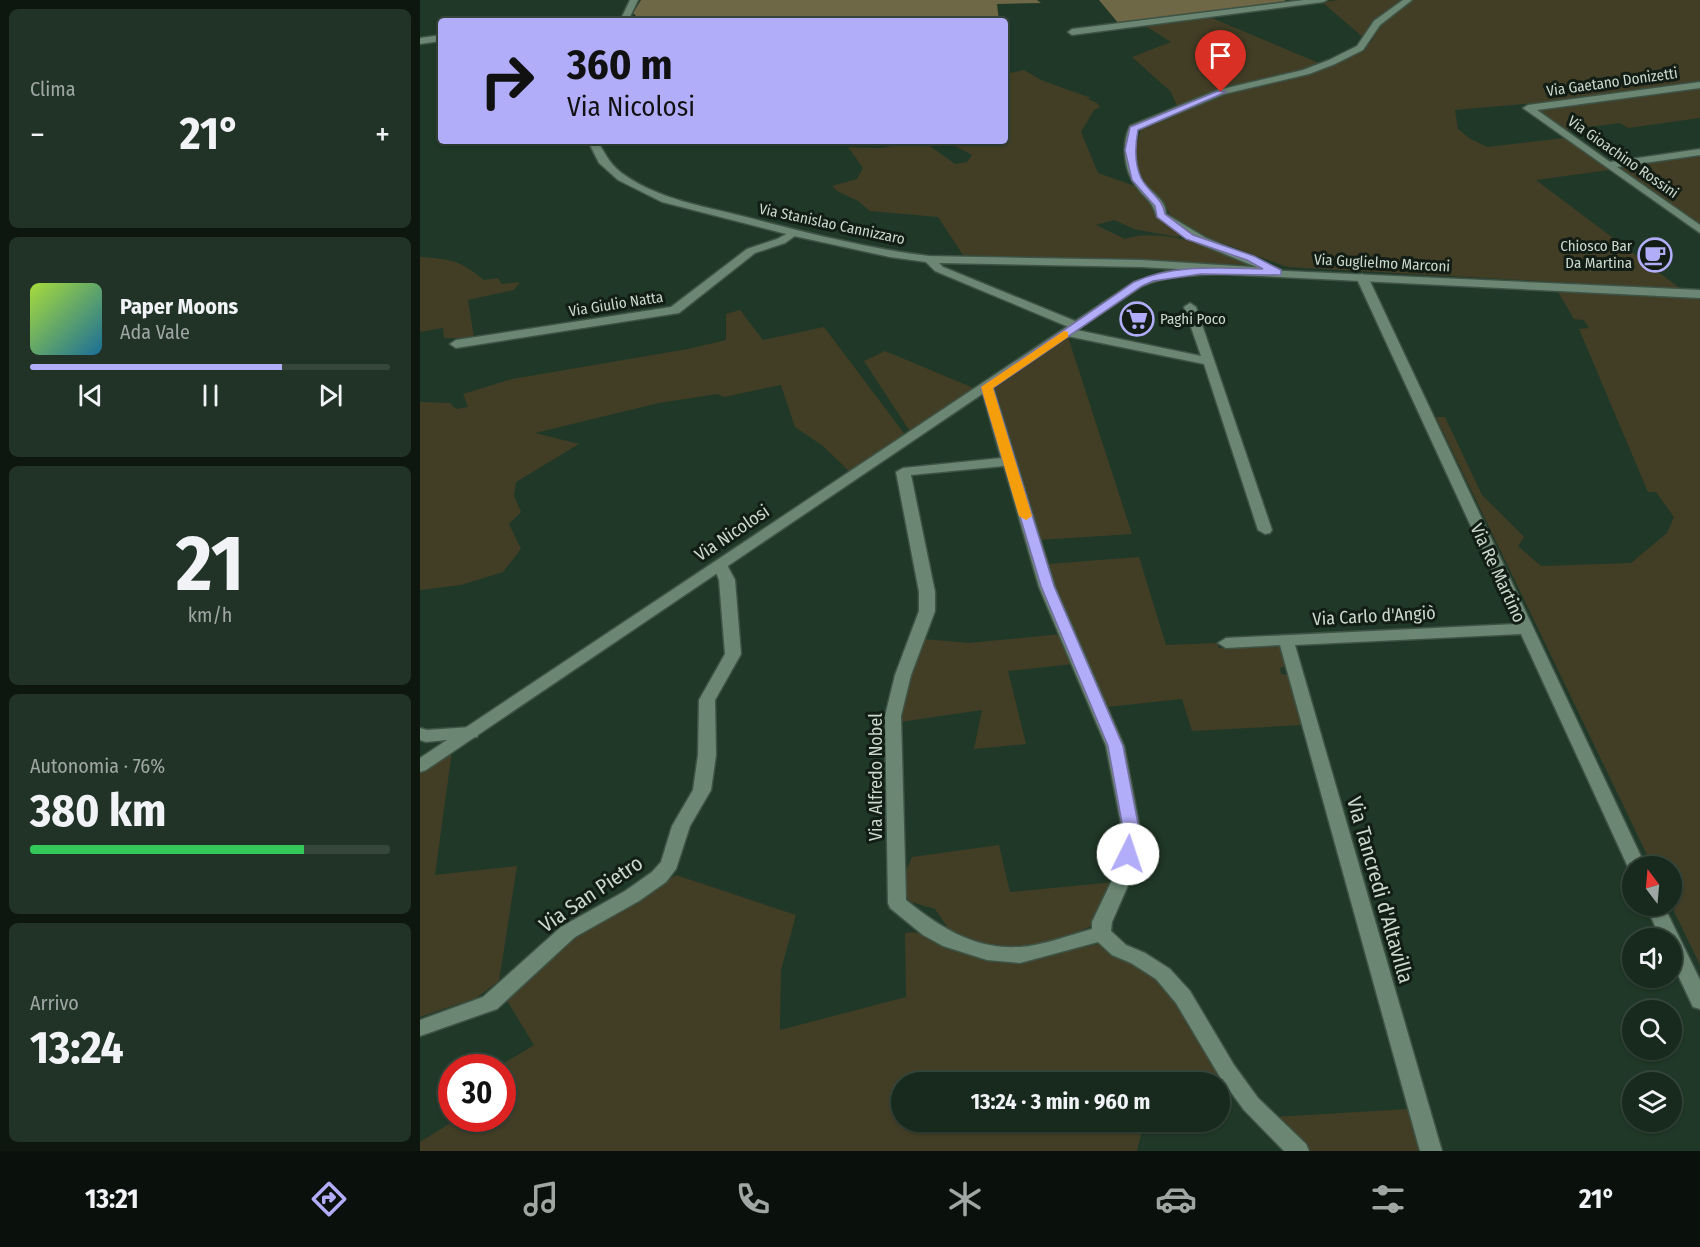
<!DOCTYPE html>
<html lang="it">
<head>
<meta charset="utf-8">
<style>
  :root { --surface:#182a1d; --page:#213226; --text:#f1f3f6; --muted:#9fa7a4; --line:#36463b; --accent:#b2adf9 }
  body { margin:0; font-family:"Fira Sans Condensed",sans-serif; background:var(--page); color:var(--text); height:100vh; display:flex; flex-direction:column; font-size:22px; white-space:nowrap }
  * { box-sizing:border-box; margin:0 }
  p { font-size:20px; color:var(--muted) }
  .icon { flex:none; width:33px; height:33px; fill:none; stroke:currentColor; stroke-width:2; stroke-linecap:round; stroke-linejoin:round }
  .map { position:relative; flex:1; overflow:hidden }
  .details { display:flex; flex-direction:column; gap:9px; padding:9px; background:#0d1710; width:420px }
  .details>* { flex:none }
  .guide { position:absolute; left:18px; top:18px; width:570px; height:126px; border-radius:6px; box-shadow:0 2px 4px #0004,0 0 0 2px var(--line); background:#b2adf9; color:#111; overflow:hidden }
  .needle { width:39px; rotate:344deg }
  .buttons { position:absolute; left:1202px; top:856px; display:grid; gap:12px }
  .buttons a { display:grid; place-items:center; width:60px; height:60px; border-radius:50%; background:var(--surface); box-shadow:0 2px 4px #0004,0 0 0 2px var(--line); font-size:30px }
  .speed { position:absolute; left:18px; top:1054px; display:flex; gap:12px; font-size:30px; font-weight:700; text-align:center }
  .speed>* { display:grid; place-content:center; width:78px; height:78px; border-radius:50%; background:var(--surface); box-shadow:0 2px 4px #0004,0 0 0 2px var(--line); line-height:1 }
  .speed .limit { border:9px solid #d22; background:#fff; color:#111 }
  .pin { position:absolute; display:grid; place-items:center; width:51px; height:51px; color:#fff; margin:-62px -26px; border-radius:50% 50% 50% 0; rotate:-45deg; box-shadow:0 0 6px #0007 }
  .pin .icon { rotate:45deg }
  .me { position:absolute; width:66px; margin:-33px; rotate:4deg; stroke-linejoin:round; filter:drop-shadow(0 0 4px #0008) }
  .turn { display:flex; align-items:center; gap:21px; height:126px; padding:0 30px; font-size:27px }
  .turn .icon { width:78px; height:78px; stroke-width:2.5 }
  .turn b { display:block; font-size:42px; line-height:51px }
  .big { font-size:45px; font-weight:700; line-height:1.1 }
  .details .tile { flex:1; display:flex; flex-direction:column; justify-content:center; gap:9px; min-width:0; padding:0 21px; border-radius:9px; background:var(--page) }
  .details .dial { align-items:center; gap:0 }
  .dial b { font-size:78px; line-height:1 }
  .song { display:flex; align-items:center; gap:18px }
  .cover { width:72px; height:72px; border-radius:9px; background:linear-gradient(135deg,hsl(80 70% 55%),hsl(200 70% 35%)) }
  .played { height:6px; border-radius:3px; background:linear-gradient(90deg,var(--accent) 70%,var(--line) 70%) }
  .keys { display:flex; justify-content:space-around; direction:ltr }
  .heat { display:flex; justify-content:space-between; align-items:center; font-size:33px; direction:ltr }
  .charge { height:9px; border-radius:4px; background:linear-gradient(90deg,#34c759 76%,var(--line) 0) }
  .trip { position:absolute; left:471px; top:1072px; width:339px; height:60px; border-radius:30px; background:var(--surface); box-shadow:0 2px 4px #0004,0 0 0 2px var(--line); font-weight:700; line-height:60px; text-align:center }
  .menu { display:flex; height:96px; justify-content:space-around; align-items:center; background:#0a110c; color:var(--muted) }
  .menu .icon { width:42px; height:42px }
  .menu .on { color:var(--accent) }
  .menu b { font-size:27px; color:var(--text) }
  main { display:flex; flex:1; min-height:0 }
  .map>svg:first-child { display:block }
  .green { fill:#423e26 }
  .forest { fill:#6e6846 }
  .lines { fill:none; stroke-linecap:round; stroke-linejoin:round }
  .minor-casing { stroke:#3e5345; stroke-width:3 }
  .tertiary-casing { stroke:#3e5345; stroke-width:3 }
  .secondary-casing { stroke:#3e5345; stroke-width:3 }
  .minor { fill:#6b8672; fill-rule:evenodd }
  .tertiary { fill:#6b8672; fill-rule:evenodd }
  .secondary { fill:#6b8672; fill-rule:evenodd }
  .route { fill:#b2adf9; stroke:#7470a2; stroke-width:1.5 }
  .slow { fill:#f59e0b }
  .labels { text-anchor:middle; stroke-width:6; stroke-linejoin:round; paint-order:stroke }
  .far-street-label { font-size:15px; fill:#cad8cd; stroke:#121d15 }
  .far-poi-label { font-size:15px; fill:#cad8cd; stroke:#121d15; text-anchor:end }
  .street-label { font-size:18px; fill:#cad8cd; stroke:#121d15 }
  .near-street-label { font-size:21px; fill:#cad8cd; stroke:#121d15 }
</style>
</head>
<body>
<main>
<section class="details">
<div class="tile"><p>Clima</p>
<div class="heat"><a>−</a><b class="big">21°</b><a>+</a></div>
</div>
<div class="tile">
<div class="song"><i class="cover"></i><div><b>Paper Moons</b><p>Ada Vale</p></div></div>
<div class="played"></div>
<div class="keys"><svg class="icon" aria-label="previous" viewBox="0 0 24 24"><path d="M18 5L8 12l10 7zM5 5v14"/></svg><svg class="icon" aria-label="pause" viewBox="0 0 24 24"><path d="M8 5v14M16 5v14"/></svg><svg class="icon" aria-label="next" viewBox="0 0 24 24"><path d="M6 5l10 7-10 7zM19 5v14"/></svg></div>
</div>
<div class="tile dial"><b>21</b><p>km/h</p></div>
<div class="tile"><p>Autonomia · 76%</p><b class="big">380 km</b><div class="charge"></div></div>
<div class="tile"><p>Arrivo</p><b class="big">13:24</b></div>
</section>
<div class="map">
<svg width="1280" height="1151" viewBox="0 0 1280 1151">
  <rect width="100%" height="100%" fill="#203827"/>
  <path class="green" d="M 920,0 L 984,0 L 955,22 L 945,39 L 902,2 Z
    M 992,0 L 1280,0 L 1280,83 L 1121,105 L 1113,103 L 1035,110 L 1038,129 L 1049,138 L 1067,147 L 1144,138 L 1189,170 L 1116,180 L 1261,289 L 867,267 L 769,231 L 750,215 L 746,206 L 720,180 L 715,150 L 721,129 L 817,90 L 888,75 L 944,48 L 951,42 L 961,24 Z
    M 787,16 L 901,64 L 838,82 L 803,88 L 757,106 L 751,92 L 712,57 L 751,42 L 724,25 Z
    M 604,70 L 621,80 L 671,98 L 668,99 L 677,103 L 680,107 L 674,110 L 661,132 L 678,173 L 715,186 L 737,206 L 736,217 L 763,235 L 757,237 L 714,229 L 694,220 L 676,225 L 705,239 C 740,227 792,247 826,260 L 830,265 L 543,255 L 518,217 L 450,211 L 438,201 L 417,191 L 412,186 L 437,179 L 443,168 L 428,147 L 460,148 L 503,141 L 535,164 L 547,162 L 552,155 L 525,141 L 585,141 L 585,74 Z
    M 1280,87 L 1280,118 L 1208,128 L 1200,123 L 1144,130 L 1118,110 Z
    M 1280,154 L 1280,226 L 1193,167 Z
    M 0,257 C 32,259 39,260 64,280 L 78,278 L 82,284 L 100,282 L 94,290 L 48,300 L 54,338 L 24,338 L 23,328 L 0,332 Z
    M 1138,292 L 1280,298 L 1280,965 L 1251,905 L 1251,867 L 1233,867 L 1016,417 L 1025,417 L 1062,495 L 1104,537 L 1098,546 L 1121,566 L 1211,563 L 1247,533 L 1254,517 L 1236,492 L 1228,492 L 1159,329 L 1169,328 L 1164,320 L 1154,319 Z
    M 320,310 L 343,340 L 404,327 L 486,436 L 430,472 L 403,446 L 375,427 L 361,385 L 304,397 L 298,394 L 239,403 L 115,433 L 159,444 L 96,482 L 94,496 L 101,512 L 89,524 L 101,549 L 83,572 L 41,585 L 0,590 L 0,402 L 30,403 L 36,409 L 48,407 L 43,394 L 92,379 L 268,349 L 306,340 L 306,314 Z
    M 648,337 L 712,534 L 619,540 L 574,390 L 576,386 Z
    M 465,351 L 556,389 L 491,433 L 444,361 Z
    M 719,557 L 746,645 L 797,643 L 799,648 L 859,645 L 866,666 L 860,668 L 861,674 L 868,675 L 882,725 L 772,731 L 762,699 L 687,707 L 634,586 L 628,564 Z
    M 641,634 L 653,664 L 588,671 L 606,744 L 554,749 L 562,710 L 480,722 L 489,670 L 503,639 L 549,643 Z
    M 32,751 L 15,875 L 97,866 L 79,981 L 56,998 L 0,1017 L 0,773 Z
    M 579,845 L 590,892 L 695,882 L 675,922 L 669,927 L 629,944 L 592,950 L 559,944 L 532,934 L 515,909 L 491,902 L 485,896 L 485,873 L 492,857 Z
    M 256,875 L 376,915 L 361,970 L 360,1030 L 486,997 L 485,933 L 493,932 L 511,937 L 542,949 L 636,953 L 678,944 L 746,984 L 796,1071 L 814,1092 L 800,1093 L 800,1083 L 482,1083 L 482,1122 L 724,1122 L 717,1151 L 0,1151 L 0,1142 L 29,1124 L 32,1119 L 82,1119 L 82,1068 L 76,1068 L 114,1045 L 86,999 L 157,937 Z
    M 989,1109 L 1000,1151 L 888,1151 L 854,1117 Z"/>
  <path class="forest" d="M 221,0 L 617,0 L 621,3 L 577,4 L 579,21 L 307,21 L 301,16 L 218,18 L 213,13 Z
    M 679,0 L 864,0 L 868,2 L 699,24 Z"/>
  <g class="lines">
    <defs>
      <path id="minor" d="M 884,0 L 907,0 L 903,2 L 652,35 L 648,32 L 652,29 Z
        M 983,0 L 992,0 L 960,25 L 943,50 L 915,64 L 889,74 L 804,94 L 717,130 C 714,145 714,166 722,180 C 730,193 746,198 746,214 L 786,238 L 861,270 L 861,274 L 853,274 L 778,243 L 737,217 C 731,199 727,201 716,186 C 704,171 701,144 710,126 L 798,90 L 883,70 L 909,60 L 937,46 L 954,21 Z
        M 21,35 L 21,41 L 0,44 L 0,38 Z
        M 1280,82 L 1280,88 L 1117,110 L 1190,162 L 1280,149 L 1280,155 L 1197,167 L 1280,225 L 1280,233 L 1103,108 L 1108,105 Z
        M 374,230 L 379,233 L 365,243 L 335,253 L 259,313 L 36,348 L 30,344 L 36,340 L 251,307 L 327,249 L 357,239 Z
        M 942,274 L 948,277 L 1226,867 L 1212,867 L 1212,872 L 1208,867 L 1101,634 L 875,645 L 1022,1151 L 1000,1151 L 860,645 L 806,648 L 798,643 L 806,638 L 1096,624 L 936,277 Z
        M 770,303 L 776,307 L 852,530 L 850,533 L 845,534 L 838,530 L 784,364 L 647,336 L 641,332 L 647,328 L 781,356 L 764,307 Z
        M 567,383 L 573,387 L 635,587 L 704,746 L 721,834 L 713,874 L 692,922 L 691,931 L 706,945 L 725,953 L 750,969 L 770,991 L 814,1065 L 838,1098 L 886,1144 L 889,1151 L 864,1151 L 824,1110 L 800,1077 L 756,1003 L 736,979 L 711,963 L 692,955 L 678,942 L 600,963 L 567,960 L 523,946 L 503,935 L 470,908 L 468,903 L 465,716 L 475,675 L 499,611 L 499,592 L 476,472 L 483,468 L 581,458 L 561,387 ZM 584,466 L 619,587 L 686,746 L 703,834 L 695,874 L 672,922 L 672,929 C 650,935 621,946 600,947 C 555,950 519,927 486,900 L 481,716 L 491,675 L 515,611 L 515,592 L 491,475 Z
        M 300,560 L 305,561 L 315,580 L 321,654 L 295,700 L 296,755 L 291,790 L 270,826 L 256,869 L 246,882 L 219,901 L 155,937 L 77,1009 L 0,1036 L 0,1020 L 63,997 L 141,927 L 205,891 L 232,872 L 241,862 L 252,826 L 273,790 L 278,755 L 279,700 L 305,654 L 299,580 L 293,564 Z
        M 51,727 L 57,729 L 59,733 L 57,737 L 6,742 L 0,740 L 0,728 L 7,730 Z
        M 1226,906 L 1244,906 L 1280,980 L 1280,1009 L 1273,1007 L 1251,960 L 1251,939 L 1241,939 Z"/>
      <path id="tertiary" d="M 210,0 L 218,0 L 208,21 L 200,21 Z
        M 168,141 L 178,141 C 185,155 192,167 206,176 C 240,199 282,206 322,216 C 384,232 446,248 509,256 L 721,260 L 848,268 L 854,271 L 848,274 L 721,267 L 519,263 L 523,267 L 660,323 L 662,326 L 656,330 L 515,271 L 506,262 L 470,257 L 374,236 L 242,202 L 198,180 L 179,163 Z"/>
      <path id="secondary" d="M 800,268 L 1280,290 L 1280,298 L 800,274 C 773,275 747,276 722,286 L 6,770 L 0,772 L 0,758 L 714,282 L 748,271 Z"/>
    </defs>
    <use href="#minor" class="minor-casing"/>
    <use href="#tertiary" class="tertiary-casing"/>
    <use href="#secondary" class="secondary-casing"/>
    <use href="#minor" class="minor"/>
    <use href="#tertiary" class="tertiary"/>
    <use href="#secondary" class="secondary"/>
  </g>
  <path class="route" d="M 798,91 L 806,92 L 718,130 C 715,146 714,163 721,178 C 728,192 743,198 745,214 L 773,235 L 834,256 L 861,270 L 861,275 L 781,274 L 733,281 L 722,286 L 573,388 L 634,586 L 703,746 L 720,834 L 714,859 L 702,859 L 700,854 L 704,834 L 688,746 L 621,586 L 561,387 L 714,282 C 754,264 801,268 843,269 L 827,260 L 766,239 L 737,217 L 735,206 L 712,180 L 705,150 L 710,127 Z"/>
  <path class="slow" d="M 644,331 L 648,332 L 648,337 L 573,388 L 612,516 L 606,520 L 599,516 L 561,387 Z"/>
  <defs>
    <symbol id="cafe-ring" viewBox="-11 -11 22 22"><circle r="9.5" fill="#121d15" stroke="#b2adf9" stroke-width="1.5"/><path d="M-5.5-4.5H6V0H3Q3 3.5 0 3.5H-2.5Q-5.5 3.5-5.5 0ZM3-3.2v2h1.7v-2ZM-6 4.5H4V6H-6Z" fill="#b2adf9"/></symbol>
    <symbol id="supermarket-ring" viewBox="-11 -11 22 22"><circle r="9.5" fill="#121d15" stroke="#b2adf9" stroke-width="1.5"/><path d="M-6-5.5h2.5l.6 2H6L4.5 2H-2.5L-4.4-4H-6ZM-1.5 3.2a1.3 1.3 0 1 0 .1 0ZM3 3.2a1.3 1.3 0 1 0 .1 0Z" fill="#b2adf9"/></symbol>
  </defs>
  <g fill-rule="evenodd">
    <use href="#cafe-ring" x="1216" y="236" width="38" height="38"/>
    <use href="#supermarket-ring" x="698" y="300" width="38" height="38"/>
  </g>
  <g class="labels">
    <g class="far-street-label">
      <text transform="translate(1192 82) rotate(-8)" y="5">Via Gaetano Donizetti</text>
      <text transform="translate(1203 157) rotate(35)" y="5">Via Gioachino Rossini</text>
      <text transform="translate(412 224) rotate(12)" y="5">Via Stanislao Cannizzaro</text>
      <text transform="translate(962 263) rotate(3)" y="5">Via Guglielmo Marconi</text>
      <text transform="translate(196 304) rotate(-9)" y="5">Via Giulio Natta</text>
    </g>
    <g class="far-poi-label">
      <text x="1212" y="251">Chiosco Bar<tspan x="1212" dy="17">Da Martina</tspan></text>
      <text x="740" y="324" text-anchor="start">Paghi Poco</text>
    </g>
    <g class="street-label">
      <text transform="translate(312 533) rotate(-34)" y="6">Via Nicolosi</text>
      <text transform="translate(1078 573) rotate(65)" y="6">Via Re Martino</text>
      <text transform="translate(954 616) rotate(-3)" y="6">Via Carlo d'Angiò</text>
      <text transform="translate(456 777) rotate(-90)" y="6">Via Alfredo Nobel</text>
    </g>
    <g class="near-street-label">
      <text transform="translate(960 890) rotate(74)" y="7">Via Tancredi d'Altavilla</text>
      <text transform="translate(171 894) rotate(-34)" y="7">Via San Pietro</text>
    </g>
  </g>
</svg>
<div class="buttons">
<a><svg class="needle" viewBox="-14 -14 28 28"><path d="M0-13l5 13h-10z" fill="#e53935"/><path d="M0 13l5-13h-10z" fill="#9fa7a4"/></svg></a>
<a><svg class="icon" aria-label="sound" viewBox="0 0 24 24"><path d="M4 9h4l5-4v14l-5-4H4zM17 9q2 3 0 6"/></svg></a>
<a><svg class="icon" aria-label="search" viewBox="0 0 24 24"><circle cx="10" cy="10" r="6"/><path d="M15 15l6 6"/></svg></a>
<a><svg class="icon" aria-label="layers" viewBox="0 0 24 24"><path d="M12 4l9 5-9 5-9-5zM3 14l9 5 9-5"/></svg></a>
</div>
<div class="speed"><div class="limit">30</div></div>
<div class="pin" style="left:801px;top:92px;background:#d93025"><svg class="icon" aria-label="arrive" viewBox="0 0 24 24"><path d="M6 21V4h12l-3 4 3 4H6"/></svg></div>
<svg class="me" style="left:708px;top:854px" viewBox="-20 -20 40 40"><circle r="19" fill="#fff"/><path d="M0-13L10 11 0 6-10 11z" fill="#b2adf9"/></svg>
<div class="trip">13:24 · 3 min · 960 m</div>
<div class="guide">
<div class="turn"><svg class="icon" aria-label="right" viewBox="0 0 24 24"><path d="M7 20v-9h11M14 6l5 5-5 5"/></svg><div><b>360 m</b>Via Nicolosi</div></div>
</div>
</div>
</main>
<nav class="menu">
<b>13:21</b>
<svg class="icon on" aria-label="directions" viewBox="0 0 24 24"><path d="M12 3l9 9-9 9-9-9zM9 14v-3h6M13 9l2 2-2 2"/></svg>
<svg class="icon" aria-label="music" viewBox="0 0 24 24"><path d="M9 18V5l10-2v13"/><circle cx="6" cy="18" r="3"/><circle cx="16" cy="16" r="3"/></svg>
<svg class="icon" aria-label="phone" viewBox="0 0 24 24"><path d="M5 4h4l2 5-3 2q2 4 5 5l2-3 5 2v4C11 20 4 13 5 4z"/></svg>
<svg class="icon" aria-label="climate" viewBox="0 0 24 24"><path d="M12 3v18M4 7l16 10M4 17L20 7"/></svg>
<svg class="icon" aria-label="car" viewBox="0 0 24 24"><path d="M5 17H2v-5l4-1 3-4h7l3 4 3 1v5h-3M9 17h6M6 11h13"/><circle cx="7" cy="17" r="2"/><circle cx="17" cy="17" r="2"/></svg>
<svg class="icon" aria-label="filters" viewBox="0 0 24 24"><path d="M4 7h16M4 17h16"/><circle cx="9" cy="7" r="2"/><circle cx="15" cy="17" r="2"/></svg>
<b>21°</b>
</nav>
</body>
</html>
